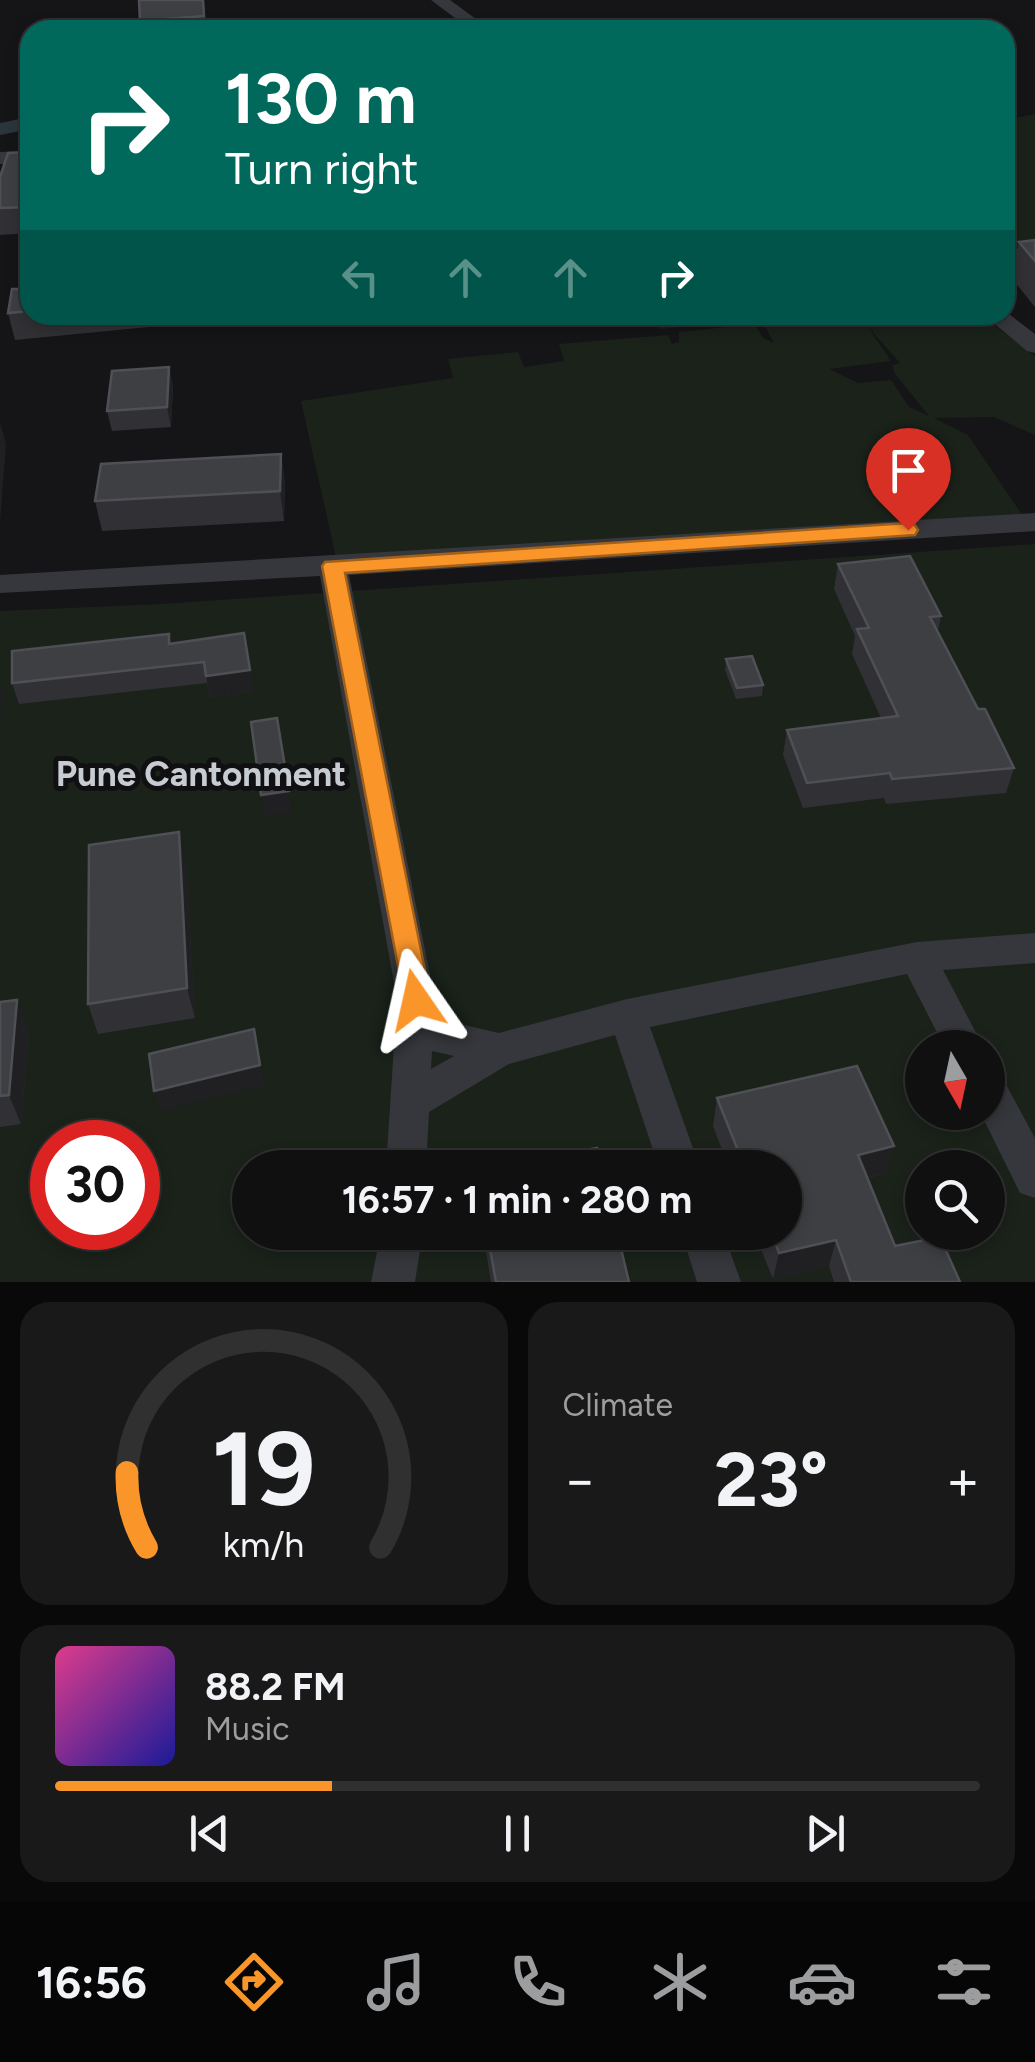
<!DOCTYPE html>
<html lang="en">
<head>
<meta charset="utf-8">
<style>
  :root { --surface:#101011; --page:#19191a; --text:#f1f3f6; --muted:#9c9d9f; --line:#303031; --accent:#fa952a }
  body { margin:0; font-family:Figtree,sans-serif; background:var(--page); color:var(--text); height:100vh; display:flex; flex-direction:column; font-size:38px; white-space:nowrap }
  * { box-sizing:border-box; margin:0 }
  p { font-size:32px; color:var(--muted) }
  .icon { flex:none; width:55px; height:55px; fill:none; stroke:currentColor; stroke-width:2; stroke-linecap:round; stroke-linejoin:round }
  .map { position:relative; height:1282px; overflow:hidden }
  .side { display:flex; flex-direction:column; gap:20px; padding:20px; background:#090909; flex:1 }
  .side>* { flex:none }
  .guide { position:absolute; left:20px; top:20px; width:995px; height:305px; border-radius:30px; box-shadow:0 5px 15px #0003,0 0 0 2px var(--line); background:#00695c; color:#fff; overflow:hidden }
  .needle { width:65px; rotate:171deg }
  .tools { position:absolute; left:905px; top:1030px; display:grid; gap:20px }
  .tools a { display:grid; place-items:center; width:100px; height:100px; border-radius:50%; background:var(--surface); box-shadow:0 5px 15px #0003,0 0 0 2px var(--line); font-size:50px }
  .speed { position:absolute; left:30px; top:1120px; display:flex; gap:20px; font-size:50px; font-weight:700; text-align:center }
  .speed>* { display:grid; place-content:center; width:130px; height:130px; border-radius:50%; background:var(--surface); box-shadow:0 5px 15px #0003,0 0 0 2px var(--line); line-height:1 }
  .speed .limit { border:15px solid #d22; background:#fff; color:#111 }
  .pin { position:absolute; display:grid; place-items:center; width:85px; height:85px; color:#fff; margin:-102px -42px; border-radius:50% 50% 50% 0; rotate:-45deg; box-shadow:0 0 10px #0007 }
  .pin .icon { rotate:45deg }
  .me { position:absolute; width:110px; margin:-55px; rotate:349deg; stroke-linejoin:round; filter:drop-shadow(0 0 8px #0008) }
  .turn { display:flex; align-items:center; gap:35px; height:210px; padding:0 40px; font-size:45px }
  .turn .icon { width:130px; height:130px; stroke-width:2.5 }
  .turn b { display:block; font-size:70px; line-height:85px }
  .lanes { display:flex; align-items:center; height:95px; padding:0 40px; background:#0003; justify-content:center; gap:50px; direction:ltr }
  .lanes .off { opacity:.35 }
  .big { font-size:75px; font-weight:700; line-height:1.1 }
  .side .tile { flex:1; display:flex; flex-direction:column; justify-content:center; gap:15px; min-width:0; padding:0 35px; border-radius:30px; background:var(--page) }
  .side .dial { align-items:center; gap:0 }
  .dial svg { height:260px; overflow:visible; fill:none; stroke:var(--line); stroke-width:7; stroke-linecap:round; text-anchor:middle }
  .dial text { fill:var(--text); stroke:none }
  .song { display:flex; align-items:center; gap:30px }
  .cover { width:120px; height:120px; border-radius:15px; background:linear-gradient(135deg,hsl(330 70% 55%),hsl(240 70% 35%)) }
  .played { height:10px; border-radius:5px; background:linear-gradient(90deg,var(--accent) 30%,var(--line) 30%) }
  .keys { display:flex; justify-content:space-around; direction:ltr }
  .heat { display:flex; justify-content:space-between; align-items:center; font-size:55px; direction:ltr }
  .side .tiles { flex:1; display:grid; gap:20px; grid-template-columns:1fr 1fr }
  .tile:last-child { grid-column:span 2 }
  .trip { position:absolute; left:232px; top:1150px; width:570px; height:100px; border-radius:50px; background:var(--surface); box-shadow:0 5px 15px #0003,0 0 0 2px var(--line); font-weight:700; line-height:100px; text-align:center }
  .menu { display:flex; height:160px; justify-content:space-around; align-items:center; background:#060607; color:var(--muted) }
  .menu .icon { width:70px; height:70px }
  .menu .active { color:var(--accent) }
  .menu b { font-size:45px; color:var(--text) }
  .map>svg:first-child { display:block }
  .green { fill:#1a221a; fill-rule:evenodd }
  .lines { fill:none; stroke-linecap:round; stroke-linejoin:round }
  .canal { fill:#2a363b; fill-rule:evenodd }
  .minor { fill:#35373c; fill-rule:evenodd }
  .wall { fill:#313135 }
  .shaded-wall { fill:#202023 }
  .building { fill:#3d3f43; stroke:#4e5055; stroke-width:2.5 }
  .route { fill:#fa952a; stroke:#a2611b; stroke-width:2.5 }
  .labels { text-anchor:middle; stroke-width:10; stroke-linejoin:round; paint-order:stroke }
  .district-label { font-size:35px; font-weight:bold; fill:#c7ccd3; stroke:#101012 }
</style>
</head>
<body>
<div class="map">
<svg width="1035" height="1282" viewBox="0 0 1035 1282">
  <rect width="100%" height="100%" fill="#151517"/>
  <path class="green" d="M 1035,114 L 1035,244 L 1005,248 L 1005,120 Z
    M 652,315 L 796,315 L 659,329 Z
    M 818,315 L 981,315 L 1035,356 L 1035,435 L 994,417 L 934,418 L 968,435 L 1023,516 L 337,562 L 301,401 L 453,378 L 448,359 L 518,352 L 524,367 L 564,361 L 559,344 L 668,335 L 672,344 L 679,342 L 679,332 L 755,324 L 763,338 L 774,343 L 762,321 ZM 868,327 L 900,363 L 892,365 L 895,374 L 929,416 L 909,407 L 891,380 L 858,383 L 829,369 L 891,361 Z
    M 1035,544 L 1035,1282 L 0,1282 L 0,611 L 162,604 ZM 922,1048 L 988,1048 L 988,1112 L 922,1112 ZM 52,1142 L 138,1142 L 138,1228 L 52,1228 ZM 250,1168 L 785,1168 L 785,1232 L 250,1232 ZM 922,1168 L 988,1168 L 988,1232 L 922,1232 Z"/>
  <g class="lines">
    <path class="canal" d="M 30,117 L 30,129 L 0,135 L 0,123 Z"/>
    <path class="minor" d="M 431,0 L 450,0 L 491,30 L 471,30 Z
      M 30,151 L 30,163 L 0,164 L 0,152 Z
      M 1005,311 L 1035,334 L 1035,353 L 1027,351 L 984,315 L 1005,315 Z
      M 1035,513 L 1035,531 L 349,575 L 435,999 L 434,1018 L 499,1033 L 627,999 L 917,942 L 1035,933 L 1035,963 L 943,970 L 984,1048 L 945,1048 L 907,974 L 650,1027 L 700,1168 L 659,1168 L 615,1035 L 509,1064 L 429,1112 L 426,1168 L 386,1168 L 397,999 L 320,576 L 0,593 L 0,575 ZM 432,1051 L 454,1056 L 431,1069 Z
      M 988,1071 L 1002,1077 L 1035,1138 L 1035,1198 L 1020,1193 L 980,1112 L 988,1112 Z
      M 381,1232 L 423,1232 L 415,1282 L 371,1282 Z
      M 681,1232 L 723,1232 L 741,1282 L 697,1282 Z"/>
  </g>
  <path class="wall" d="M 203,0 L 207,30 L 141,30 L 140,21 Z
    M 30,152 L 30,233 L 0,235 L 0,177 Z
    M 1035,240 L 1035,307 L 1010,276 L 1019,242 Z
    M 30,262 L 30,315 L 160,315 L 159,326 L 15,340 L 8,313 L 24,289 Z
    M 169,367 L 173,387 L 171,427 L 112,431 L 107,411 Z
    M 281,454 L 285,484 L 284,521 L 102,531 L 95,501 Z
    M 838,564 L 941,616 L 938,631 L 978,709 L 1014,768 L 1006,793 L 886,804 L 884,798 L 803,808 L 783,755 L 787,730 L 881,718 L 852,654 L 855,636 L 834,589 Z
    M 169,634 L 171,644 L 253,691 L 210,697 L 207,683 L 19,704 L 12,683 Z
    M 726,659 L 763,685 L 762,696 L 736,699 L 725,670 Z
    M 186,863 L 195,1018 L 98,1034 L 88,1004 Z
    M 0,1002 L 29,1030 L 21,1124 L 0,1127 Z
    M 717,1098 L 894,1146 L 885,1173 L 868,1178 L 895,1246 L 960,1282 L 834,1282 L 829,1266 L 773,1279 L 754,1232 L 785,1232 L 785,1168 L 729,1168 L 713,1126 Z
    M 483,1232 L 617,1232 L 629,1282 L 491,1282 Z"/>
  <path class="shaded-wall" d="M 169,367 L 173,387 L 171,427 L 167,407 Z
    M 0,422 L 6,444 L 0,523 Z
    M 281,454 L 285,484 L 284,521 L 280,491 Z
    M 244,633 L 253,691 L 210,697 L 206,676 Z
    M 1,683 L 4,694 L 2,717 L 0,710 Z
    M 289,791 L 292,812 L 264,816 L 261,795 Z
    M 179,832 L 186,863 L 195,1018 L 187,988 Z
    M 17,1000 L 29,1030 L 21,1124 L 9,1095 Z
    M 254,1029 L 264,1085 L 160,1111 L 154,1091 Z
    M 894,1146 L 885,1173 L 850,1182 L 858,1155 Z
    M 836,1240 L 829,1266 L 773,1279 L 779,1253 Z"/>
  <path class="building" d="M 139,0 L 203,0 L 204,16 L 140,21 Z
    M 30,152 L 30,207 L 0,208 L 0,177 L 8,153 Z
    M 1035,240 L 1035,261 L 1019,242 Z
    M 30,262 L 30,311 L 8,313 L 12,289 L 24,289 Z
    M 169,367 L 167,407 L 107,411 L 112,371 Z
    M 281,454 L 280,491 L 95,501 L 101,464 Z
    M 910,556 L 941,616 L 930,617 L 978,709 L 985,709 L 1014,768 L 892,779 L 890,773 L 807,783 L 787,730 L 898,716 L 857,629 L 869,628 L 838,564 Z
    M 244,633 L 250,670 L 206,676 L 204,662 L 12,683 L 12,651 L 169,634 L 169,644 Z
    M 752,656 L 763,685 L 737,688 L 726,659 Z
    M 277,718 L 289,791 L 261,795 L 251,722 Z
    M 179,832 L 187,988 L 88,1004 L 89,845 Z
    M 17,1000 L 9,1095 L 0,1096 L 0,1002 Z
    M 254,1029 L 260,1065 L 154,1091 L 149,1054 Z
    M 857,1066 L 894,1146 L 858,1155 L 895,1246 L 940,1237 L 960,1282 L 851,1282 L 836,1240 L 779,1253 L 771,1232 L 785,1232 L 785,1168 L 745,1168 L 717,1098 Z
    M 597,1148 L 601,1168 L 484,1168 Z
    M 487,1232 L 617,1232 L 629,1282 L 496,1282 Z"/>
  <path class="route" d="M 908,523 L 915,525 L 918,530 L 915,535 L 345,573 L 431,1000 L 427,1008 L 416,1012 L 406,1008 L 322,566 L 325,562 Z"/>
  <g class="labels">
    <g class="district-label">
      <text x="201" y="786">Pune Cantonment</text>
    </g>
  </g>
</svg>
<div class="tools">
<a><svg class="needle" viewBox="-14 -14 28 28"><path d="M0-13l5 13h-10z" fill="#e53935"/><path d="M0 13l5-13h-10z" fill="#9c9d9f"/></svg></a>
<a><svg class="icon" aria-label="search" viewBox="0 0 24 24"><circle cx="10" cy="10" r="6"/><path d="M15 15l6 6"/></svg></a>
</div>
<div class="speed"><div class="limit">30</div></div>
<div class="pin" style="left:908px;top:530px;background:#d93025"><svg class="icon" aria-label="arrive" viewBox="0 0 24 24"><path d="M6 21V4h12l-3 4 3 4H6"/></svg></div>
<svg class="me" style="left:416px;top:1000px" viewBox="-20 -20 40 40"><path d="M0-17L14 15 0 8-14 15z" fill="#fa952a" stroke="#fff" stroke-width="4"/></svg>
<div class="trip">16:57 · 1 min · 280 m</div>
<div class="guide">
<div class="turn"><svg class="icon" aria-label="right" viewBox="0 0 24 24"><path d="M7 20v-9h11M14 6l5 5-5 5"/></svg><div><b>130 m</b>Turn right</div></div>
<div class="lanes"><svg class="icon off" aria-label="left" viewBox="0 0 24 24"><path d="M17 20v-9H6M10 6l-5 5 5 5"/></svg><svg class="icon off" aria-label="ahead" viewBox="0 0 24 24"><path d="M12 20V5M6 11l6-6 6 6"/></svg><svg class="icon off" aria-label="ahead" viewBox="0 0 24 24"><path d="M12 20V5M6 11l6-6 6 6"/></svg><svg class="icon" aria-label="right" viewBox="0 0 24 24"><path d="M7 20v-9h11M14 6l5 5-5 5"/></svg></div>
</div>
</div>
<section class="side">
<div class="tiles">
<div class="tile dial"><svg viewBox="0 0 100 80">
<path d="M14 69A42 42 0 1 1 86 69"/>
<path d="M14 69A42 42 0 0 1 8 46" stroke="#fa952a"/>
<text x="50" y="56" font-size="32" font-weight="700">19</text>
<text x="50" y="72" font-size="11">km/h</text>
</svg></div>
<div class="tile"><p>Climate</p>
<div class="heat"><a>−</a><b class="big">23°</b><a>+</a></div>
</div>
<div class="tile">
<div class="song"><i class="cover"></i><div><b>88.2 FM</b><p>Music</p></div></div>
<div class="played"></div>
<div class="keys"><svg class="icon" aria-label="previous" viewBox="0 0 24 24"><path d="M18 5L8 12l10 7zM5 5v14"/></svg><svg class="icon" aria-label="pause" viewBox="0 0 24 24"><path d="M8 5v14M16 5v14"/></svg><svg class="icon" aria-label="next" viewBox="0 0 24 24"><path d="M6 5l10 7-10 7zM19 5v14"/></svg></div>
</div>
</div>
</section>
<nav class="menu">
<b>16:56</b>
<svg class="icon active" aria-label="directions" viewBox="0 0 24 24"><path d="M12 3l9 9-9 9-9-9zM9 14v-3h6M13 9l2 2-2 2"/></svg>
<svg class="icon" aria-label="music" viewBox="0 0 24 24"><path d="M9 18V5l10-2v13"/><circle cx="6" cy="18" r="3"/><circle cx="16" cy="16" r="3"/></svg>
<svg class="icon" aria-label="phone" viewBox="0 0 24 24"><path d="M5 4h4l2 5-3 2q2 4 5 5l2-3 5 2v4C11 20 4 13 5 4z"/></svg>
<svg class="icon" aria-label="climate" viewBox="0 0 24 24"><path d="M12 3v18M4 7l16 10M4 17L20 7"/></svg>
<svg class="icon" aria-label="car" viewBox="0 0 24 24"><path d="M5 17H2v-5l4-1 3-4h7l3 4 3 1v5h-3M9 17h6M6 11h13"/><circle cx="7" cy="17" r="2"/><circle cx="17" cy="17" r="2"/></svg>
<svg class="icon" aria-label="filters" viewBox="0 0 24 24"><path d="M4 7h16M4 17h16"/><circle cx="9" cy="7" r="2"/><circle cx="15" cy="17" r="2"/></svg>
</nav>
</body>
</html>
